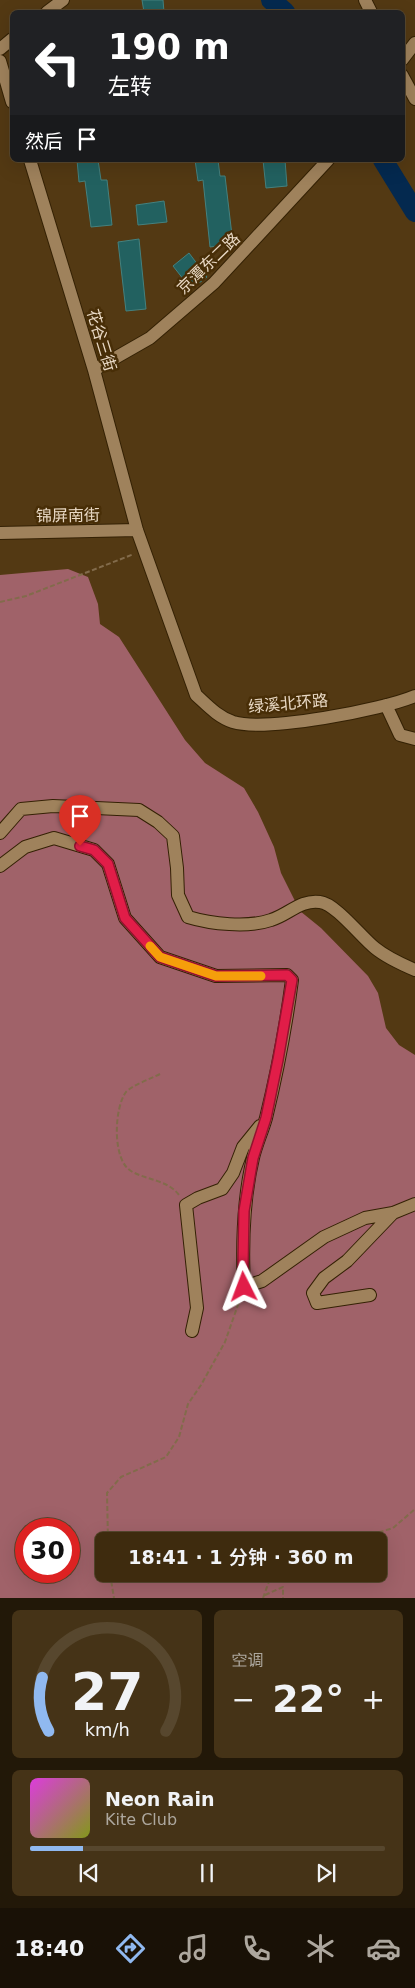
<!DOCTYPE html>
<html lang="zh">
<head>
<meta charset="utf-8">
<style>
  :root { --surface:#3e2b0e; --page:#453317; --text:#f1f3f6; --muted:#ada79e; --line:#57472e; --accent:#90b9f0 }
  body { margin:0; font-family:"DejaVu Sans","Noto Sans SC",sans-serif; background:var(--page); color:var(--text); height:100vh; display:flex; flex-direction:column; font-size:19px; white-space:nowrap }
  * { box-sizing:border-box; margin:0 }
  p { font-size:16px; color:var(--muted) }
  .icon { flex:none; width:28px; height:28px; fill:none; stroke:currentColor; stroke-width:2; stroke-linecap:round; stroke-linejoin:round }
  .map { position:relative; height:1598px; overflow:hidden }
  .details { display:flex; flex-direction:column; gap:12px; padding:12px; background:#221808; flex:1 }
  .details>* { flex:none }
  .banner { position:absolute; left:10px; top:10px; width:395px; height:152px; border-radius:8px; box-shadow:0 5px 20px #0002,0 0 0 1px var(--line); background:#202124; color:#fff; overflow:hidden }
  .speed { position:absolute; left:15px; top:1518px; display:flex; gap:10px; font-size:25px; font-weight:700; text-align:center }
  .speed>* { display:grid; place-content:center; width:65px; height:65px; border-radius:50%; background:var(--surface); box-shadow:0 5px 20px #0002,0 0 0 1px var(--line); line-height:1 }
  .speed .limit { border:8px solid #d22; background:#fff; color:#111 }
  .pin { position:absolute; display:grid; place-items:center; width:42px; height:42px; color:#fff; margin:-51px -21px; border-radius:50% 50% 50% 0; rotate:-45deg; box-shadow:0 0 5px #0007 }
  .pin .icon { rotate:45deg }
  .me { position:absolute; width:55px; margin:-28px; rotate:357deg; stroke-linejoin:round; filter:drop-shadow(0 0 4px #0008) }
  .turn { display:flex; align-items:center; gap:18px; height:105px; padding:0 15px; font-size:22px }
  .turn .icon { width:65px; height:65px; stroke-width:2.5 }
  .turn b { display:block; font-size:35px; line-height:42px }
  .then { display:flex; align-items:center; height:48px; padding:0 15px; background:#0003; gap:10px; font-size:19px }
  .big { font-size:38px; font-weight:600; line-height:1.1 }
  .details .widget { flex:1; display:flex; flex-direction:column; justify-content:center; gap:8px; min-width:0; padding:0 18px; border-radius:8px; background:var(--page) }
  .details .dial { align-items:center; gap:0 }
  .dial svg { height:130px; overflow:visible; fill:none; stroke:var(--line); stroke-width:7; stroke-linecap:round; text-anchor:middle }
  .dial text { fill:var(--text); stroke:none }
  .song { display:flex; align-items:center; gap:15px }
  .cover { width:60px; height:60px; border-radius:8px; background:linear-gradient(135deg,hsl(300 70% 55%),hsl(70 70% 35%)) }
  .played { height:5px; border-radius:2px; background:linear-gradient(90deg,var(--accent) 15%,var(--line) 15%) }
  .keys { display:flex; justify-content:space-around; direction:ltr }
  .heat { display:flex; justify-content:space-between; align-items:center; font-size:28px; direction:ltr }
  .details .tiles { flex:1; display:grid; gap:12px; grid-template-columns:1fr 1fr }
  .widget:last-child { grid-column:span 2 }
  .trip { position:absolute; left:95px; top:1532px; width:292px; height:50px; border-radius:8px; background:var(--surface); box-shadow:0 5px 20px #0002,0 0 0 1px var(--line); font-weight:600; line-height:50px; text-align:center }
  .tabs { display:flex; height:80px; justify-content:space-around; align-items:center; background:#191106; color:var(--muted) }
  .tabs .icon { width:35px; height:35px }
  .tabs .selected { color:var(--accent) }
  .tabs b { font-size:22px; color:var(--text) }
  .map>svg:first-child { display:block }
  .forest { fill:#a06269; fill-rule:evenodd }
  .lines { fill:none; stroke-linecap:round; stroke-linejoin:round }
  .river { stroke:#04294f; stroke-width:20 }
  .building { fill:#226160; stroke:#44817f }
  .minor-casing { stroke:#342104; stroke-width:14 }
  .path { stroke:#826b4b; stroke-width:2; stroke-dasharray:5 2.5; stroke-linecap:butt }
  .minor { stroke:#9f825c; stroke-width:12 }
  .route-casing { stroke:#92132f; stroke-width:12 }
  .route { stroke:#e11d48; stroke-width:9 }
  .slow { stroke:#f59e0b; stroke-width:9 }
  .labels { text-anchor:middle; stroke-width:5; stroke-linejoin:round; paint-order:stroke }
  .street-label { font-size:16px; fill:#e9d9c5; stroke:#482e07 }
</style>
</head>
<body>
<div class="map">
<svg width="415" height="1598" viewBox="0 0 415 1598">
  <rect width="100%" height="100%" fill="#533913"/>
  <path class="forest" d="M 68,569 L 88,577 L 98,604 L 100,624 L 119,637 L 185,740 L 205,763 L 244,788 L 258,812 L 274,847 L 281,873 L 300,911 L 321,928 L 368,976 L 378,993 L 386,1028 L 399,1045 L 415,1055 L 415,1598 L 0,1598 L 0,575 ZM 26,1529 L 69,1529 L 69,1571 L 26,1571 ZM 104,1541 L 379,1541 L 379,1574 L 104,1574 Z"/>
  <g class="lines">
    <path class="river" d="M 271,0 L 285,12
      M 383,160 L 415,212"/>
  </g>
  <path class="building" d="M 142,0 L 163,0 L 164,12 L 144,12 Z
    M 77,160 L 98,160 L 101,180 L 107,180 L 112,225 L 91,227 L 85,181 L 79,182 Z
    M 195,160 L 218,160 L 220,176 L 225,176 L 233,244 L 210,247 L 203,180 L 198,181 Z
    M 263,160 L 285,160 L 287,186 L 266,188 Z
    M 164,201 L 167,222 L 138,225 L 136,205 Z
    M 139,239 L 146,309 L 126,311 L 118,242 Z
    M 189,253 L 207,277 L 191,289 L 173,266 Z"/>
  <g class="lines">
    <defs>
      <path id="minor" d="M 365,0 L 371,12
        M 47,12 L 63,0
        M 0,49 L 12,39
        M 402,60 L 415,43
        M 0,61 L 12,102
        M 402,75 L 415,99
        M 30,160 L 94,370 L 137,530 L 196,695 C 208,706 218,717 233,722 C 266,732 382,710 415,696
        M 94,370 L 150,338 L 214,283 L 328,160
        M 0,533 L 137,530
        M 386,705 L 400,735 L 415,739
        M 0,833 L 21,809 L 53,806 L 139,810 L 158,822 L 173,836 L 177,868 L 178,895 L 188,917 C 211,924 248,928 271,920 C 288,915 301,899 320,902 C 336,904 361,937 375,948 C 386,957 401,964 415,970
        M 0,866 L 25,847 L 54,838 L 94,850 L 108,864 L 125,918 L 160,957 L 216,976 L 287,975 L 292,980 C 286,1026 277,1073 266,1118 C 262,1132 256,1145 253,1158 C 243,1200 242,1245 244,1287 L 262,1281 L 324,1237 L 365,1218 L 393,1213 L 415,1204
        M 370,1295 L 317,1303 L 313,1293 L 324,1278 L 347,1261 L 393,1213
        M 192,1331 L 197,1308 L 186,1205 L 198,1198 L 222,1189 L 233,1173 L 243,1147 L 260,1126"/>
    </defs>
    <use href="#minor" class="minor-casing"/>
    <path class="path" d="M 0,602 L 26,596 L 134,554
      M 160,1074 C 152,1078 131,1086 126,1092 C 114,1108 112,1160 131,1171 C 146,1180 168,1180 179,1195
      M 108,1541 L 107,1493 L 121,1477 L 166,1457 L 179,1437 L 188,1404 L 201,1385 L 225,1342 L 240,1299
      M 350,1541 L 393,1528 L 415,1509
      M 110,1574 L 114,1598
      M 265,1595 L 283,1587 L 283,1598
      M 263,1598 L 271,1576 L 275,1574"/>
    <use href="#minor" class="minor"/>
  </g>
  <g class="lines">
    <defs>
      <path id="route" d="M 80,846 L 94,850 L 108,864 L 125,918 L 160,957 L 216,976 L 287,975 L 292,980 L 278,1060 L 266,1118 L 253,1158 L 244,1211 L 243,1265 L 244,1287"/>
    </defs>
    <use href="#route" class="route-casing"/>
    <use href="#route" class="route"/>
    <path class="slow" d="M 150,946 L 160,957 L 216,976 L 261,976"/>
  </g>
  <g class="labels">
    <g class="street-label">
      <text transform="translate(208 263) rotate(-44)" y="6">京潭东二路</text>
      <text transform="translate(102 340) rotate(73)" y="6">花谷三街</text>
      <text transform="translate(68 515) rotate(-1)" y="6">锦屏南街</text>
      <text transform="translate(288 703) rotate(-5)" y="6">绿溪北环路</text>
    </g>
  </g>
</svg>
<div class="speed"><div class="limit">30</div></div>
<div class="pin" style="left:80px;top:846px;background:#d93025"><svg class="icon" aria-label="arrive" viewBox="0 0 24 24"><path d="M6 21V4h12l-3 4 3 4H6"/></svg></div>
<svg class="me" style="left:244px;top:1287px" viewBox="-20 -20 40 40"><path d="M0-17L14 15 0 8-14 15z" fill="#e11d48" stroke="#fff" stroke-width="4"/></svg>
<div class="trip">18:41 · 1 分钟 · 360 m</div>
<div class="banner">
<div class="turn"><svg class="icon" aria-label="left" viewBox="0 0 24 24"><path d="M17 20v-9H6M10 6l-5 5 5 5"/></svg><div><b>190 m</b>左转</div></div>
<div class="then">然后<svg class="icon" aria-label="arrive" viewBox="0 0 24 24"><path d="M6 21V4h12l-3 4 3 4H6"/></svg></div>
</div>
</div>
<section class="details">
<div class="tiles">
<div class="widget dial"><svg viewBox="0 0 100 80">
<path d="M14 69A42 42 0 1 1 86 69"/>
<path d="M14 69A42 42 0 0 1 10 36" stroke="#90b9f0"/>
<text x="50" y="56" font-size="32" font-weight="700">27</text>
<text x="50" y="72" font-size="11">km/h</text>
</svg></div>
<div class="widget"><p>空调</p>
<div class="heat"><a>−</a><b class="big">22°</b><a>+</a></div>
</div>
<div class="widget">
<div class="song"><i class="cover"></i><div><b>Neon Rain</b><p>Kite Club</p></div></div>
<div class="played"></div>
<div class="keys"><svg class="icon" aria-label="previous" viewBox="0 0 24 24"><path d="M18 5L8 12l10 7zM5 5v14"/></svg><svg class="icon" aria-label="pause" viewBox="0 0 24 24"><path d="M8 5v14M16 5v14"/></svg><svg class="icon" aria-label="next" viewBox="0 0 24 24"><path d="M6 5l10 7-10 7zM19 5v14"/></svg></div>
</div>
</div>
</section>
<nav class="tabs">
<b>18:40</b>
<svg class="icon selected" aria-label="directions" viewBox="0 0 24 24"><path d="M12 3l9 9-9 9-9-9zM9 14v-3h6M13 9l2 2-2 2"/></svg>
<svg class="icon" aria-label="music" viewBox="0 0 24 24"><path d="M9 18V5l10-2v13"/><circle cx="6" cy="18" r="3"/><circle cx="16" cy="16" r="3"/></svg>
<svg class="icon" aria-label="phone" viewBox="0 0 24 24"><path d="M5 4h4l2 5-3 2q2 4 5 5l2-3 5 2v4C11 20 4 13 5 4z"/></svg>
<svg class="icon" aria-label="climate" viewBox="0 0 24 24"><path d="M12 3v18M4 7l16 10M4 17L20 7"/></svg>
<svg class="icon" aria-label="car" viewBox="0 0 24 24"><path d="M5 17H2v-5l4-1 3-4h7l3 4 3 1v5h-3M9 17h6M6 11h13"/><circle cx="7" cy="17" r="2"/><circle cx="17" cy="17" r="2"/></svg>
</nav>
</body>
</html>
